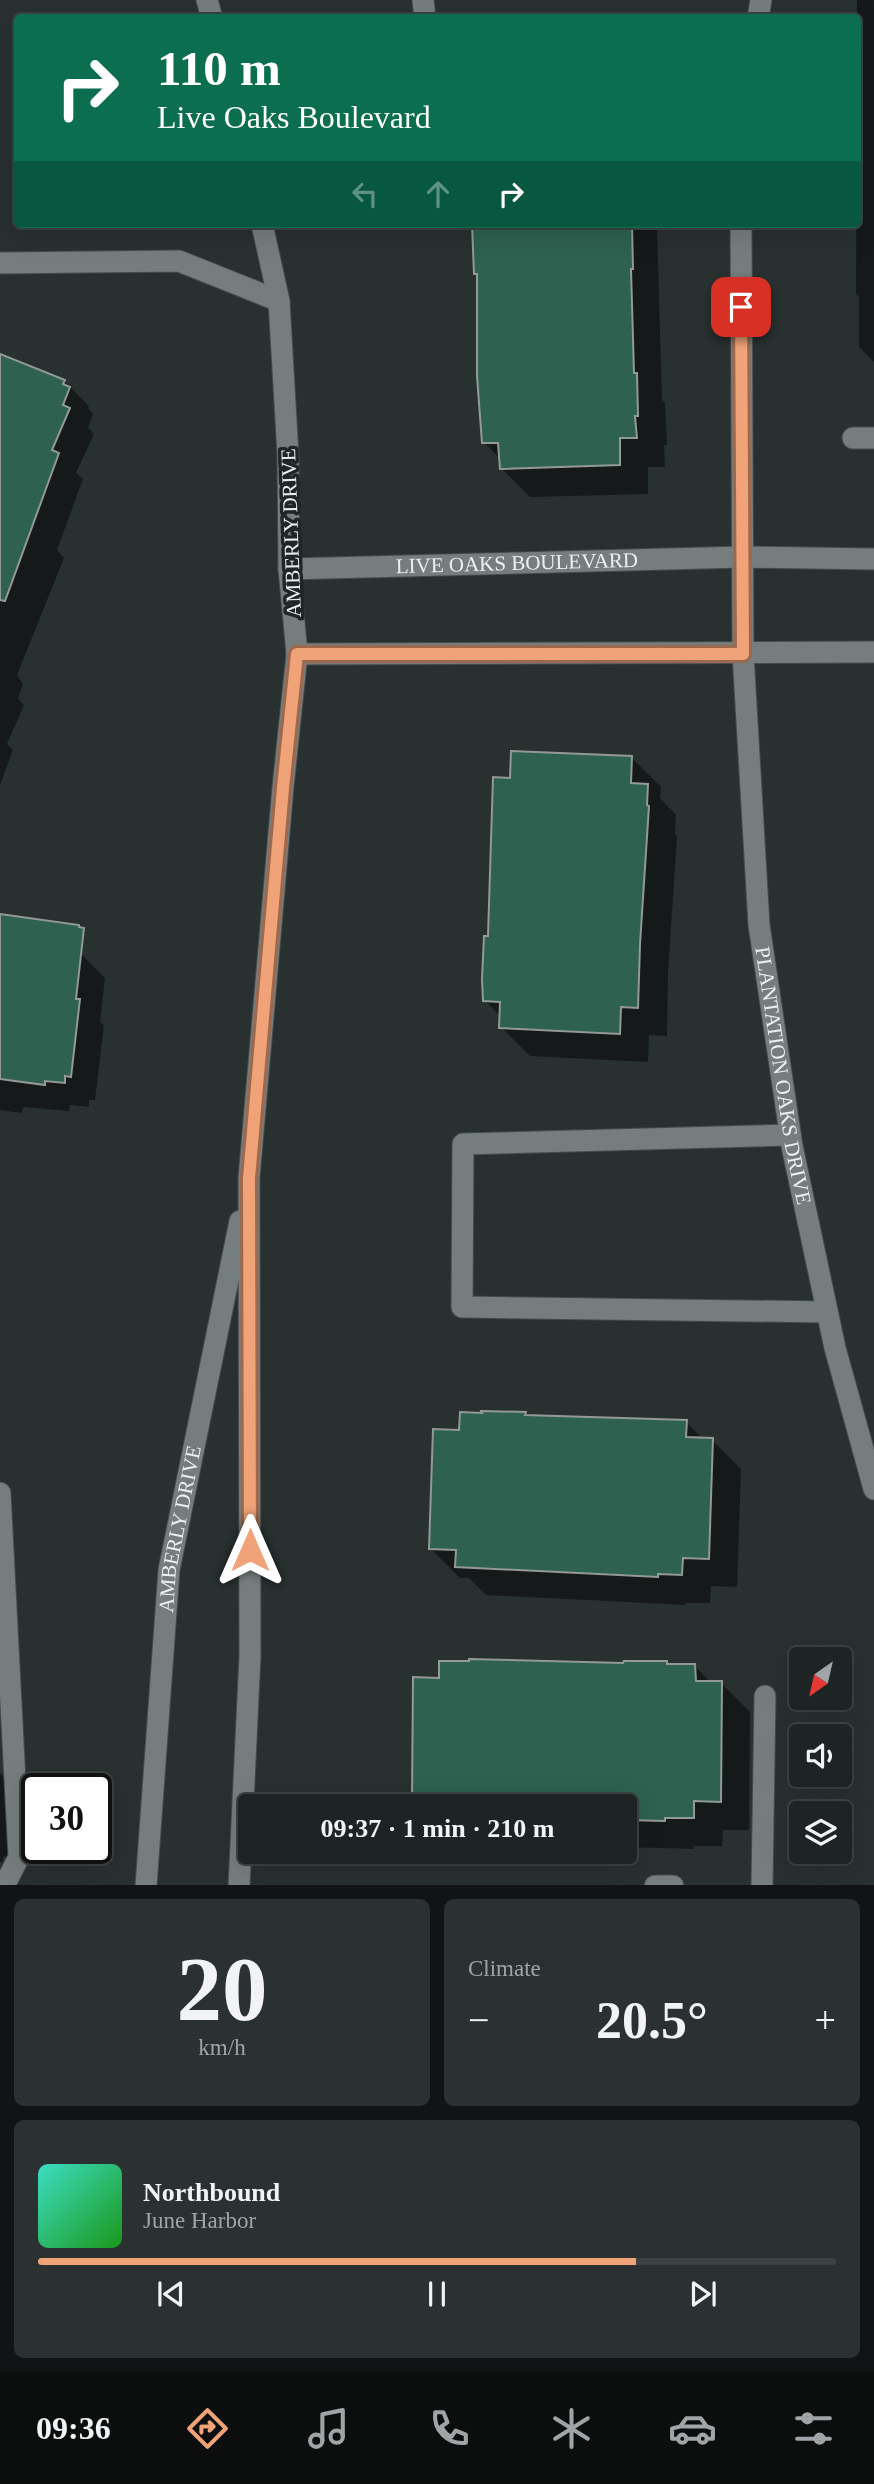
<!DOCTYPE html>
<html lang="en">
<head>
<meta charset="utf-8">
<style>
  :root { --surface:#1e2424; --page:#2b3031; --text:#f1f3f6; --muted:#a1a4a6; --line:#3c4141; --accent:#f0a279 }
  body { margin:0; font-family:Georgia,serif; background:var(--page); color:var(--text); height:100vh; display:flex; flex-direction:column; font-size:26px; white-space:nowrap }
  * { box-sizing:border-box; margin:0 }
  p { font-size:23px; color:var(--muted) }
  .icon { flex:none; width:38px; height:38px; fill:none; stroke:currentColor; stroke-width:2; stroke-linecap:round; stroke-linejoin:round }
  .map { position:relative; height:1885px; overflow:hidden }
  .details { display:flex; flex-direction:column; gap:14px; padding:14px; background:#101414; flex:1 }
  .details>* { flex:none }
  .hud { position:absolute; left:14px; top:14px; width:847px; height:214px; border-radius:7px; box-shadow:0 7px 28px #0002,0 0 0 2px var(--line); background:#0b6e4f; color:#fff; overflow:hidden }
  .needle { width:46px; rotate:214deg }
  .fabs { position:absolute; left:789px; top:1647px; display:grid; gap:14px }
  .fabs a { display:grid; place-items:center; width:63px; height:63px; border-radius:7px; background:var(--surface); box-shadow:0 7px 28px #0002,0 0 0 2px var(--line); font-size:35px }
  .speed { position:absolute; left:21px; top:1773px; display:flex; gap:14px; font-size:35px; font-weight:700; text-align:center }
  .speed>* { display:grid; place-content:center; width:91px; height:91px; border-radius:50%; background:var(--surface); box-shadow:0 7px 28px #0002,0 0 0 2px var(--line); line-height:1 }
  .speed .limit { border:4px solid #111; border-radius:10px; background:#fff; color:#111 }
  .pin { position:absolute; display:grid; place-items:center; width:60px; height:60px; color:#fff; margin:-30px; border-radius:14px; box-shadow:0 4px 10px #0006 }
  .me { position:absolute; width:77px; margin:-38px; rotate:0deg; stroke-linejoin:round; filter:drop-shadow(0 0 5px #0008) }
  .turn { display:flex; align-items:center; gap:24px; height:147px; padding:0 28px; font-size:32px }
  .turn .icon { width:91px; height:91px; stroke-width:2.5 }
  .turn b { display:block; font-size:49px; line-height:60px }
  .lanes { display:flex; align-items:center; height:66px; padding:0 28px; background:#0003; justify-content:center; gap:35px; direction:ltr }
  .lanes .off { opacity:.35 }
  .big { font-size:52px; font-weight:700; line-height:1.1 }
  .details .widget { flex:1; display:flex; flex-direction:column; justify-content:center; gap:10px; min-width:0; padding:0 24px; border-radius:10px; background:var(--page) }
  .details .dial { align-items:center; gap:0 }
  .dial b { font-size:91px; line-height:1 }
  .song { display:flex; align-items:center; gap:21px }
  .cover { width:84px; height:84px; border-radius:10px; background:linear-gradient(135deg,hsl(170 70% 55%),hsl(120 70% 35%)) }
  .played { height:7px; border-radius:4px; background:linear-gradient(90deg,var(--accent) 75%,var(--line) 75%) }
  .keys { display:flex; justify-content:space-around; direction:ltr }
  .heat { display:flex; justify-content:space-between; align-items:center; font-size:38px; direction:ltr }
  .details .tiles { flex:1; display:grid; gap:14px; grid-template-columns:1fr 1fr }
  .widget:last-child { grid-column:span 2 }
  .trip { position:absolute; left:238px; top:1794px; width:399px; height:70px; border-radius:7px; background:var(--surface); box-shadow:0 7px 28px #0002,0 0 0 2px var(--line); font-weight:700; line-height:70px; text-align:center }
  .tabs { display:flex; height:112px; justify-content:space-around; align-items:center; background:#0c0e0e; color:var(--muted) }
  .tabs .icon { width:49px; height:49px }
  .tabs .active { color:var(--accent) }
  .tabs b { font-size:32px; color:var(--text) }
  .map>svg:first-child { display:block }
  .shadow { fill:#0007 }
  .building { fill:#2e614f; stroke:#929996; stroke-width:2 }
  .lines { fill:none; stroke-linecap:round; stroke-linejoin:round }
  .lane-casing { stroke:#454c4c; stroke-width:23 }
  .street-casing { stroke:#454c4c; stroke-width:23 }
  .lane { stroke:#757d7d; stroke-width:21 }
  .street { stroke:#757d7d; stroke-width:21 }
  .route-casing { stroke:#9c694f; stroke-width:18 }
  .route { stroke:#f0a279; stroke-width:12 }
  .labels { text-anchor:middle; stroke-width:7; stroke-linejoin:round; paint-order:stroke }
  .street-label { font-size:21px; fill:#eaefef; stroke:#1f2626 }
</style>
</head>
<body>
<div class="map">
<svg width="874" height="1886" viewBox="0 0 874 1886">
  <rect width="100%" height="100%" fill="#283030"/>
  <path class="shadow" d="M 857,0 L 874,0 L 874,362 L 859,347 L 859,297 L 856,294 Z
    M 477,224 L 653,224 L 657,227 L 662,400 L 665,403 L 667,445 L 664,445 L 665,467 L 648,467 L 648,494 L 530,497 L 501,468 L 501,460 L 484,442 Z
    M 0,355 L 64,381 L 89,406 L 88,408 L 93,414 L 88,428 L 94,434 L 76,473 L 83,479 L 57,550 L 64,558 L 17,675 L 23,684 L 18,699 L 24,705 L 7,744 L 13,750 L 0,785 Z
    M 632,758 L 661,787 L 660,798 L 676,815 L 675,834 L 677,836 L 668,973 L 667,1036 L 649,1035 L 648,1062 L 530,1056 L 501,1027 L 501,1017 L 485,1000 L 489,938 L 512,780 Z
    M 0,942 L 80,953 L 105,978 L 100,1022 L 104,1025 L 95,1100 L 89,1100 L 89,1107 L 70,1105 L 69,1111 L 23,1107 L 22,1113 L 0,1110 Z
    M 525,1414 L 528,1417 L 686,1422 L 703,1439 L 712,1440 L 741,1469 L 737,1587 L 711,1586 L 710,1603 L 686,1603 L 686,1605 L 486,1595 L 469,1578 L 460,1578 L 431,1549 L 461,1432 Z
    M 666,1663 L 669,1666 L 695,1666 L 711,1683 L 721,1683 L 750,1712 L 749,1830 L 723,1830 L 722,1846 L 694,1846 L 694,1849 L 625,1847 L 625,1806 L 422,1806 L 413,1797 L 441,1680 Z
    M 0,1755 L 0,1773 L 11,1784 L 10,1856 L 3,1857 L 3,1862 L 0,1862 Z"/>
  <path class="building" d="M 472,224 L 632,224 L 633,269 L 631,269 L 634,373 L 637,373 L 638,416 L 635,416 L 637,438 L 620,438 L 620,465 L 500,469 L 498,443 L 482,443 L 477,376 L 477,274 L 474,274 Z
    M 0,354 L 65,380 L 63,384 L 70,387 L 63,405 L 70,408 L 52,450 L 59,453 L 5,601 L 0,600 Z
    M 511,751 L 632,756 L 631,783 L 648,784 L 647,805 L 649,806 L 640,944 L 638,1008 L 621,1007 L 620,1034 L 499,1028 L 500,1002 L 483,1001 L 482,979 L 484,936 L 488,936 L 493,777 L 510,778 Z
    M 0,914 L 79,925 L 79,927 L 84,928 L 76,999 L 80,999 L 71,1077 L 65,1076 L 65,1083 L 45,1081 L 45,1085 L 0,1079 Z
    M 481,1411 L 526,1412 L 525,1415 L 687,1420 L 686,1437 L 713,1438 L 709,1559 L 683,1558 L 682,1575 L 658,1574 L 658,1577 L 455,1567 L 456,1550 L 429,1549 L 433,1429 L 459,1430 L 460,1412 L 482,1413 Z
    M 469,1659 L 623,1663 L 624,1661 L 667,1661 L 667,1664 L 695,1664 L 696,1681 L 722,1681 L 721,1802 L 694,1801 L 694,1818 L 665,1818 L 665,1821 L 625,1820 L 625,1806 L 439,1806 L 439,1798 L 412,1798 L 413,1677 L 439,1678 L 439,1661 L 469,1661 Z"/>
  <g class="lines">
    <defs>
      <path id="lane" d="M 423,0 L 425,18
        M 853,438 L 874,438
        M 790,1135 L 463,1144 L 462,1307 L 827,1312
        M 0,1493 L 19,1857 L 4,1886
        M 655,1886 L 673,1886
        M 762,1886 L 765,1696"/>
      <g id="street">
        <path d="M 207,0 L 212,18"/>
        <path d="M 758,18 L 761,0"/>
        <path id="s1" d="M 741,224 L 743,654 L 759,925 L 792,1146 L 835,1348 L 874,1489"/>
        <path d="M 0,263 L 179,261 L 279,301"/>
        <path id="s2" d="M 289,569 L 742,557 L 874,559"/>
        <path d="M 297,654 L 874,652"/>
        <path id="s3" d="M 146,1886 L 169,1570 L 240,1221"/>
        <path d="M 239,1886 L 250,1656 L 249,1178 L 283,787 L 297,654 L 289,569 L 288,455 L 279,301 L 262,224"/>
      </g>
    </defs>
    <use href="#lane" class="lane-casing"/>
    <use href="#street" class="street-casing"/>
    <use href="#lane" class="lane"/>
    <use href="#street" class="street"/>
  </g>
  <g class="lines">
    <defs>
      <path id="route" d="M 250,1550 L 249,1178 L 283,788 L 297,654 L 743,654 L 741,307"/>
    </defs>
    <use href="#route" class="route-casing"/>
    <use href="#route" class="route"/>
  </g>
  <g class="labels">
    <g class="street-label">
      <text transform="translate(291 533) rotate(-92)" y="7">AMBERLY DRIVE</text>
      <text dy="7" stroke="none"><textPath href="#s2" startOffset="228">LIVE OAKS BOULEVARD</textPath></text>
      <text dy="7" stroke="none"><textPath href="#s1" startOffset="854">PLANTATION OAKS DRIVE</textPath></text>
      <text dy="7" stroke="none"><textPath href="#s3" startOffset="359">AMBERLY DRIVE</textPath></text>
    </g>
  </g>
</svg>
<div class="fabs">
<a><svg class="needle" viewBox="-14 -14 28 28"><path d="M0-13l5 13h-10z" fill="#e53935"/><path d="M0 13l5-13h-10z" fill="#a1a4a6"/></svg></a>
<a><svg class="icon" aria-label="sound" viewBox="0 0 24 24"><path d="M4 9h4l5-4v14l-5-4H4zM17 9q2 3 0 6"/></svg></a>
<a><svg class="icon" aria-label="layers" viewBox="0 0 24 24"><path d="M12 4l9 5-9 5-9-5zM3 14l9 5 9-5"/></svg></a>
</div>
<div class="speed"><div class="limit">30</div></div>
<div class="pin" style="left:741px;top:307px;background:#d93025"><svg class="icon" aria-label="arrive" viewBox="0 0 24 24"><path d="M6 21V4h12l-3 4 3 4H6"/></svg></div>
<svg class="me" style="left:250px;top:1550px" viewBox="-20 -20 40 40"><path d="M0-17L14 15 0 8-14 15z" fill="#f0a279" stroke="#fff" stroke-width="4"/></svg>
<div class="trip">09:37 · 1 min · 210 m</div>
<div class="hud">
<div class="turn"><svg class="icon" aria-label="right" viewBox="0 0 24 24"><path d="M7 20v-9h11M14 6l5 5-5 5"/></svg><div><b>110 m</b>Live Oaks Boulevard</div></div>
<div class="lanes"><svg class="icon off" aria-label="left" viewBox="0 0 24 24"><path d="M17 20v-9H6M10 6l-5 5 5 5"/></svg><svg class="icon off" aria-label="ahead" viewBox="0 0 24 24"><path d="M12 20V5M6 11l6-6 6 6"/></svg><svg class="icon" aria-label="right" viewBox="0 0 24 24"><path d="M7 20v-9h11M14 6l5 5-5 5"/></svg></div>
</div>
</div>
<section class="details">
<div class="tiles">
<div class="widget dial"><b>20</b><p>km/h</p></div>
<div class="widget"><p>Climate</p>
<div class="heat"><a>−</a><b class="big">20.5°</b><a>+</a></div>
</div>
<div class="widget">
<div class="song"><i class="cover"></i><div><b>Northbound</b><p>June Harbor</p></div></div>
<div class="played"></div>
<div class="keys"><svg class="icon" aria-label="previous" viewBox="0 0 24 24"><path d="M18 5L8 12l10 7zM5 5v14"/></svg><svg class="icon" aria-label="pause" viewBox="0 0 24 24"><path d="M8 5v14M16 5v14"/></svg><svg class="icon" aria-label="next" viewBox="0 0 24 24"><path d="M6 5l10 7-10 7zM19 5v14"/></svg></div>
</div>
</div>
</section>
<nav class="tabs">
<b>09:36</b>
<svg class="icon active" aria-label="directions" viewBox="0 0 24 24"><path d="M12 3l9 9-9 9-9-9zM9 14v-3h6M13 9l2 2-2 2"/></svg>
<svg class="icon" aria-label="music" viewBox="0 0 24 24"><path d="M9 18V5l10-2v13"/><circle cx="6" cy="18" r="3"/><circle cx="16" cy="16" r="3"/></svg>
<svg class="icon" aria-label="phone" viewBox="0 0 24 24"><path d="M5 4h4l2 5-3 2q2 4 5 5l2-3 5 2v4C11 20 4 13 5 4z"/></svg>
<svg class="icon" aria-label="climate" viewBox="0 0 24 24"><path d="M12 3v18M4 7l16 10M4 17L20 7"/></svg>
<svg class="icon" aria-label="car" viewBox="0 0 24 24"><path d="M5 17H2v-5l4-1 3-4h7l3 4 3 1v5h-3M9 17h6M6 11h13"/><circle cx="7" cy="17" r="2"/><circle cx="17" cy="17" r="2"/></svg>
<svg class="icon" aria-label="filters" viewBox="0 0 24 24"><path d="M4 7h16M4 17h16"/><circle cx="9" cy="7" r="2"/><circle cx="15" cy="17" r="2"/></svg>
</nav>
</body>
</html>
